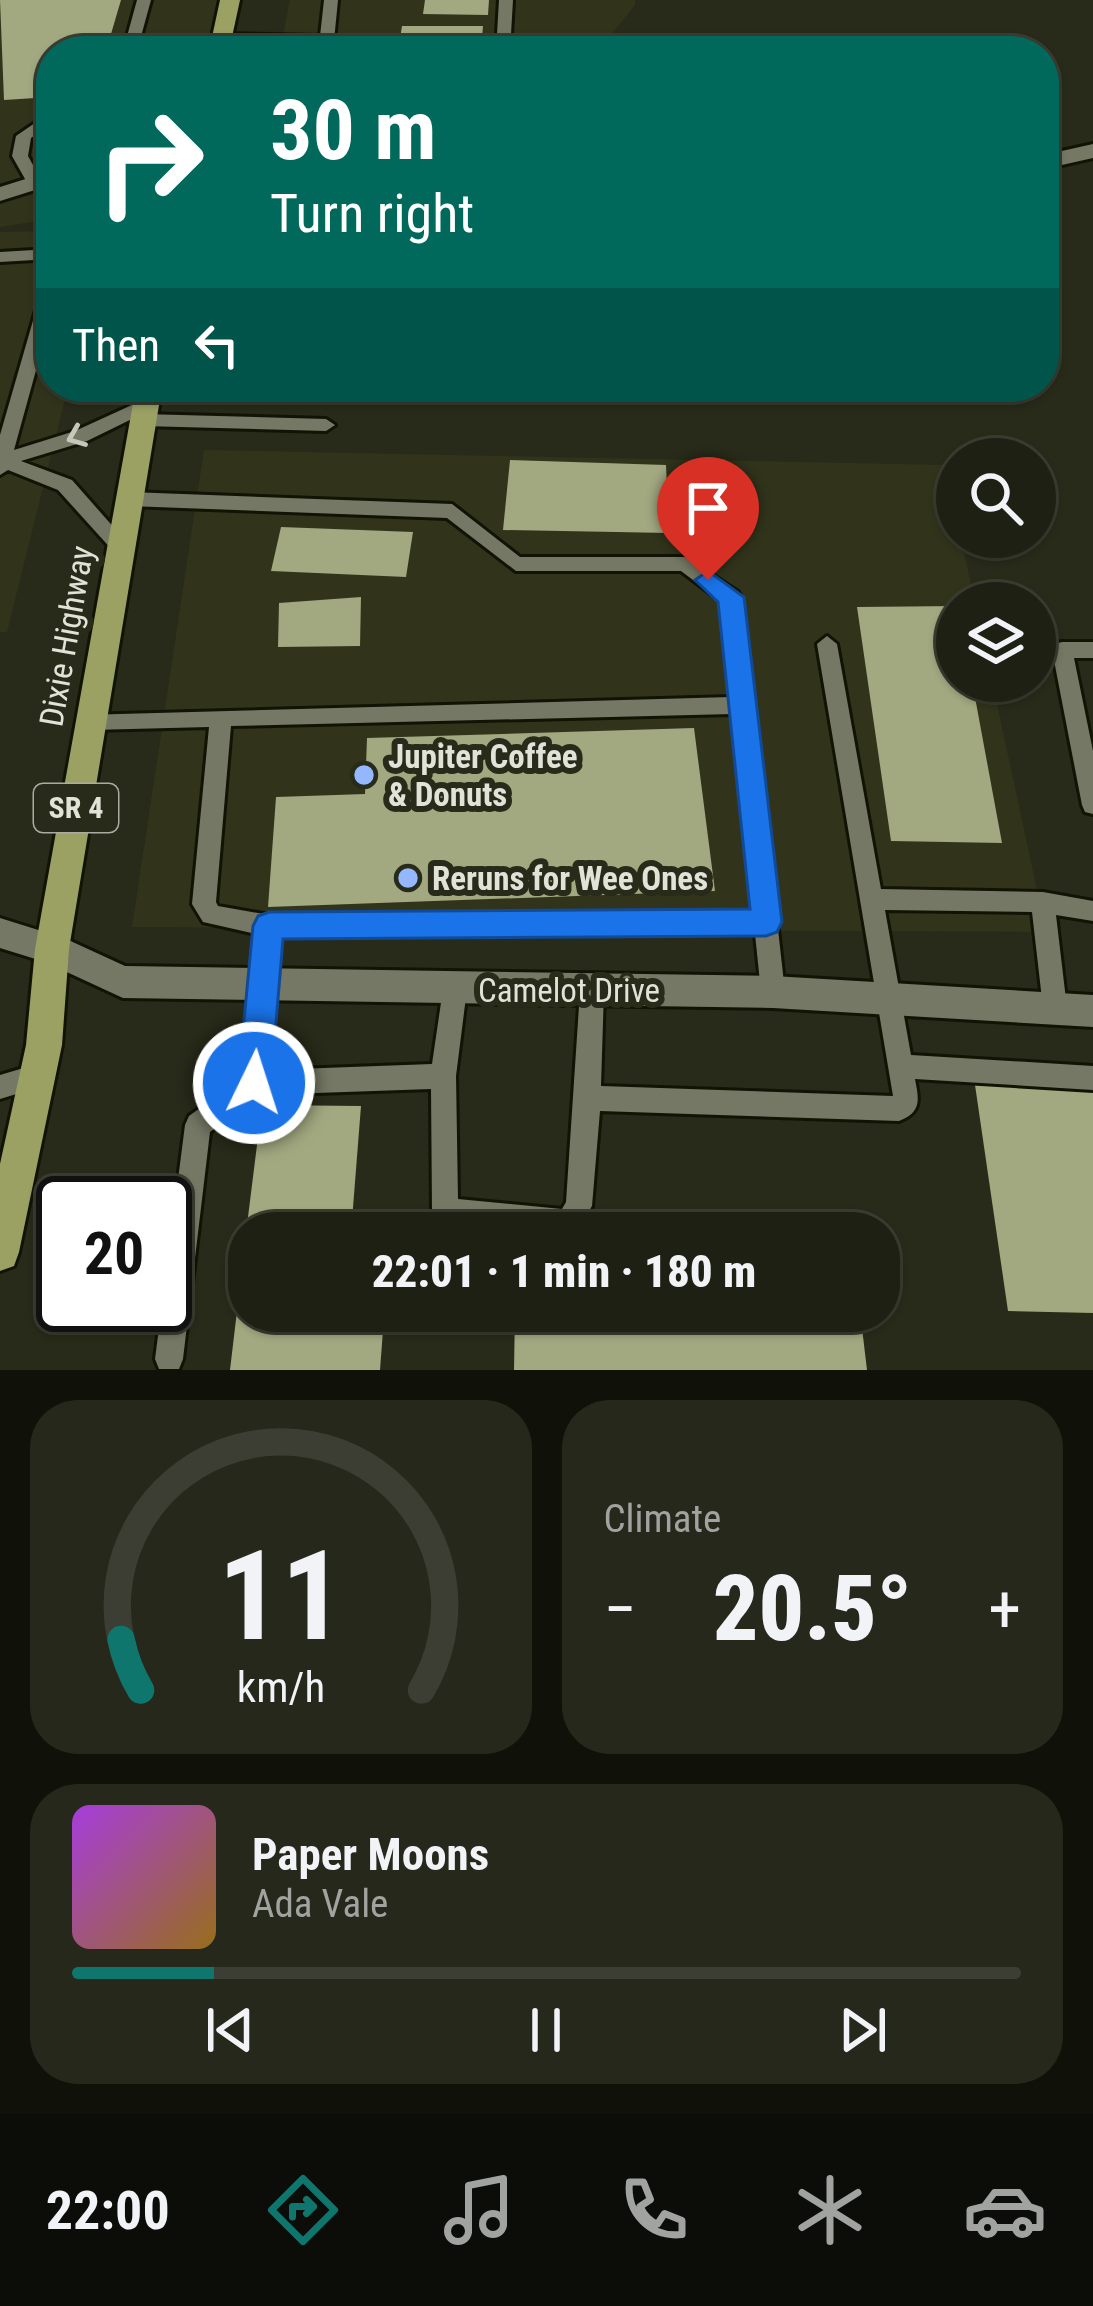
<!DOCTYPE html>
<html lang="en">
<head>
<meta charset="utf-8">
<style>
  :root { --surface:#1e2013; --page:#26281c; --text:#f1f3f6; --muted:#a1a3a0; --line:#3c3e33; --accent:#0f766e }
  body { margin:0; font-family:"Roboto Condensed",sans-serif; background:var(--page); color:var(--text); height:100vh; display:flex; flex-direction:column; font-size:45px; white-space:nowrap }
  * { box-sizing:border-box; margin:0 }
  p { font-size:39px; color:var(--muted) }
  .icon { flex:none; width:66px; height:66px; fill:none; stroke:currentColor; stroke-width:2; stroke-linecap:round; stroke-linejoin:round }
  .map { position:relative; height:1370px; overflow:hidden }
  .side { display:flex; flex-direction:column; gap:30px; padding:30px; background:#10120a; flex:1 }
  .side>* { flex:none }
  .hud { position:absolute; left:36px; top:36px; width:1023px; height:366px; border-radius:48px; box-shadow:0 3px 9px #0004,0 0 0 3px var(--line); background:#00695c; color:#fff; overflow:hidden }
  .buttons { position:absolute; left:936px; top:438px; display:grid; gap:24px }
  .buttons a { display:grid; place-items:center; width:120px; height:120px; border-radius:50%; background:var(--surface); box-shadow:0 3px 9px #0004,0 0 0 3px var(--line); font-size:60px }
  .speed { position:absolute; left:36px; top:1176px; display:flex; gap:24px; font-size:60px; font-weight:700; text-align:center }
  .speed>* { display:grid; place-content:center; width:156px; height:156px; border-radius:50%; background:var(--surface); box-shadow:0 3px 9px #0004,0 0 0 3px var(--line); line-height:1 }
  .speed .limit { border:6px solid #111; border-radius:18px; background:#fff; color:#111 }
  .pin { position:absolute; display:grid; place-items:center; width:102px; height:102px; color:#fff; margin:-123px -51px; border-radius:50% 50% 50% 0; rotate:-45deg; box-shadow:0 0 12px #0007 }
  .pin .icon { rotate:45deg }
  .me { position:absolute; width:132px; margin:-66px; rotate:4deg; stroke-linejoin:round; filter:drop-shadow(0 0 9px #0008) }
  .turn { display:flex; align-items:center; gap:42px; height:252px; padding:0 36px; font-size:54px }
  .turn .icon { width:156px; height:156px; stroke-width:2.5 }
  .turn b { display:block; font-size:84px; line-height:102px }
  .then { display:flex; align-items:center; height:114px; padding:0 36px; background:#0003; gap:24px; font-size:45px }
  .big { font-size:90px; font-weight:800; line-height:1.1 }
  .side .widget { flex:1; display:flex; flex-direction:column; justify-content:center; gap:18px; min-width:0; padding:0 42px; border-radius:48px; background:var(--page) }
  .side .dial { align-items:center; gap:0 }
  .dial svg { height:312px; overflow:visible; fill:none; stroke:var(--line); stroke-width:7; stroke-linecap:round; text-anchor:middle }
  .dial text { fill:var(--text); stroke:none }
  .song { display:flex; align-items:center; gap:36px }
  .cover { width:144px; height:144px; border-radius:18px; background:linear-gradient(135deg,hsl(280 70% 55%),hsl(40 70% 35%)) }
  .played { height:12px; border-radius:6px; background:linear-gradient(90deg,var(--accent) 15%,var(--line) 15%) }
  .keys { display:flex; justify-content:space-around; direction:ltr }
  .heat { display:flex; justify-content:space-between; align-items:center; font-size:66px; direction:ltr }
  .side .tiles { flex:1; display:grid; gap:30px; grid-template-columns:1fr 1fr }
  .widget:last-child { grid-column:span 2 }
  .trip { position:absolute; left:228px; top:1212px; width:672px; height:120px; border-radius:48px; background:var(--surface); box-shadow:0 3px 9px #0004,0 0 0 3px var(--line); font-weight:800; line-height:120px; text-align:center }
  .dock { display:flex; height:192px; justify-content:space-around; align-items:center; background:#0c0d08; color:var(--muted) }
  .dock .icon { width:84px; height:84px }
  .dock .active { color:var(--accent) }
  .dock b { font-size:54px; color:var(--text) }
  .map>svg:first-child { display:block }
  .built { fill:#31341b }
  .building { fill:#a2a880 }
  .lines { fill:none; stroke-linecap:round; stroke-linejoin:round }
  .service-casing { stroke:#111304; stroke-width:6 }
  .minor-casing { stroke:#111304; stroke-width:6 }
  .primary-casing { stroke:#111304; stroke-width:6 }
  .service { fill:#757864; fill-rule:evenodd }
  .minor { fill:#757864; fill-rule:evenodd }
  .primary { fill:#9aa163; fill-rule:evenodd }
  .oneway { stroke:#c6c8bb }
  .route { fill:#1a73e8; stroke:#114b97; stroke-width:3 }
  .poi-dot { fill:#94b7fd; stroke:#282b19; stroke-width:4.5 }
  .labels { text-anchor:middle; stroke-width:12; stroke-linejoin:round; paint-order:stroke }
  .shield { fill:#282b19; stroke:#aaac9f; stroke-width:3 }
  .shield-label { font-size:30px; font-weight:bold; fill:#e1e3d8 }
  .street-label { font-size:33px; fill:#e1e3d8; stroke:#282b19 }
  .poi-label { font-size:33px; font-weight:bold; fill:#e1e3d8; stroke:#282b19; text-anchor:start }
</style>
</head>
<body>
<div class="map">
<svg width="1093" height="1370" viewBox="0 0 1093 1370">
  <rect width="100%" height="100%" fill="#282b19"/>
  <path class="built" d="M 0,0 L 230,0 L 219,51 L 51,51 L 51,219 L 0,227 Z
    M 290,0 L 635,0 L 635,5 L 598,51 L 280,51 Z
    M 51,231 L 51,387 L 68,387 L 7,632 L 0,632 L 0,232 Z
    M 204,450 L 945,465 L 975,603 L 957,603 L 957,681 L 992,681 L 1046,932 L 132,927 Z"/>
  <path class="building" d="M 0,0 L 121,0 L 106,51 L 64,45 L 68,51 L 51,51 L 51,97 L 4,100 Z
    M 425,0 L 489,0 L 488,15 L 423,14 Z
    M 402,26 L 483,26 L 481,51 L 398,51 Z
    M 510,460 L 666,465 L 669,533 L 503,530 Z
    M 281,527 L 413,532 L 406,577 L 271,571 Z
    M 361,597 L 360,646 L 278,647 L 279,603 Z
    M 957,606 L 957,681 L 972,681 L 1002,843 L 891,841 L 857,607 Z
    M 694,728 L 715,891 L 268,907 L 276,797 L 365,794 L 367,738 Z
    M 975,1085 L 1093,1087 L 1093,1313 L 1008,1311 Z
    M 262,1105 L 361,1106 L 351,1233 L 246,1233 Z
    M 246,1235 L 249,1311 L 344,1311 L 344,1317 L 384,1317 L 380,1370 L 230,1370 Z
    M 515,1311 L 860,1311 L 867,1370 L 514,1370 Z"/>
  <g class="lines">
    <defs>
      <path id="service" d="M 137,0 L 151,0 L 137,51 L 123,51 Z
        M 324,0 L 338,0 L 333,51 L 319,51 L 320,44 L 222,42 L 215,38 L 222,34 L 320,36 Z
        M 499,0 L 513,0 L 510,51 L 496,51 Z
        M 51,112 L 51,123 L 31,138 L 28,156 L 43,183 L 35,188 L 29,186 L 12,156 L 16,136 Z
        M 51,249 L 51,259 L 0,262 L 0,252 Z
        M 51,281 L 51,316 L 14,450 L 75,431 L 145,399 L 154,405 L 142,414 L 326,419 L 335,425 L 326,431 L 143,426 L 137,424 L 136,417 L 87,441 L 21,461 L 72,480 L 131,547 L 128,552 L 114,552 L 58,490 L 8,470 L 0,475 L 0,435 L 43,286 Z
        M 129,492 L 452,504 L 520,557 L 685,557 L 738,592 L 741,597 L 785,992 L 782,1000 L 773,1003 L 764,1000 L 761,992 L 755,934 L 280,937 L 269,1070 L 432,1064 L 443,989 L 446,981 L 455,978 L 464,981 L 467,989 L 456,1076 L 458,1199 L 562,1209 L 566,1202 L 580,991 L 583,983 L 592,980 L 601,983 L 604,991 L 601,1086 L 893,1096 L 817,644 L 827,636 L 837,644 L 881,889 L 1043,892 L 1093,901 L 1093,921 L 1056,915 L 1067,1008 L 1064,1016 L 1055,1019 L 1046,1016 L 1043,1008 L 1032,912 L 885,910 L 911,1055 L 1093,1066 L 1093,1090 L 915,1079 C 919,1100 922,1112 899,1121 L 600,1111 L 592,1206 L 576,1233 L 534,1233 L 445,1224 L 436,1220 L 432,1211 L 431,1089 L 259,1095 L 210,1132 L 183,1359 L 179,1369 L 159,1369 L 155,1359 L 162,1305 L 165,1305 L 165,1281 L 185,1125 L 189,1116 L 243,1077 L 256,934 L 203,922 L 192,904 L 209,727 L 91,730 L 83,727 L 80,721 L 83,715 L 731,697 L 721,601 L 681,571 L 516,571 L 447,518 L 129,506 L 119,499 ZM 733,714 L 753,913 L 269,915 L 218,906 L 216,902 L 231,726 Z
        M 1062,642 L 1093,642 L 1093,658 L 1074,658 L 1093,751 L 1093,814 L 1085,812 L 1082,805 L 1052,650 L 1055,644 Z
        M 37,1064 L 46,1067 L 50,1076 L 46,1085 L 0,1099 L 0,1075 Z"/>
      <path id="minor" d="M 1093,144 L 1093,158 L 1044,169 L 1044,155 Z
        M 51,171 L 51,185 L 0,201 L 0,187 Z
        M 0,918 L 64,938 L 125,966 L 773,976 L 1093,995 L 1093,1027 L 773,1008 L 123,998 L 45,962 L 0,948 Z"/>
      <path id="primary" d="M 220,0 L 240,0 L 229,51 L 209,51 Z
        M 136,387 L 162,387 L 69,949 L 62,1045 L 19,1252 L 14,1266 L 0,1271 L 0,1164 L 26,1045 L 35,949 Z"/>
    </defs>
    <use href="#service" class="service-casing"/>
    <use href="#minor" class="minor-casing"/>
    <use href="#primary" class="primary-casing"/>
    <use href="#service" class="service"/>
    <use href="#minor" class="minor"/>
    <use href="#primary" class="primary"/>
  </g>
  <defs><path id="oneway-chevron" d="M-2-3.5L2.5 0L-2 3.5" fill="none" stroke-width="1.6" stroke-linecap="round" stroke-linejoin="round" transform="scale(3)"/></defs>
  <use class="oneway" href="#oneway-chevron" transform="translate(76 437) rotate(158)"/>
  <path class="route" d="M 708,571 L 744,597 L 782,922 L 777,932 L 766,936 L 283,939 L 271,1083 L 266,1094 L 254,1098 L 243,1094 L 238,1083 L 253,926 L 258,916 L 269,912 L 750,909 L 718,602 L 695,580 Z"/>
  <g class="poi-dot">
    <circle cx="364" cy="775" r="12"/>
    <circle cx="408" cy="878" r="12"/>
  </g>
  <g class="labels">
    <rect class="shield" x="34" y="784" width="84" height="48" rx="9"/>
    <g class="shield-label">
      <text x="76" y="818">SR 4</text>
    </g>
    <g class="street-label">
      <text transform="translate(66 636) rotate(-80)" y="12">Dixie Highway</text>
      <text x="569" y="1002">Camelot Drive</text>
    </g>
    <g class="poi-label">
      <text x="388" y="768">Jupiter Coffee<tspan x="388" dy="38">&amp; Donuts</tspan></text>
      <text x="432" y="890">Reruns for Wee Ones</text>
    </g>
  </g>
</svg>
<div class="buttons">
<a><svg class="icon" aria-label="search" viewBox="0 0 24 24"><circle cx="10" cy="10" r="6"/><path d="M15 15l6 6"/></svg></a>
<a><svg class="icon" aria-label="layers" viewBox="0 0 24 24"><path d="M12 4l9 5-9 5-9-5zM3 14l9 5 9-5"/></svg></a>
</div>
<div class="speed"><div class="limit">20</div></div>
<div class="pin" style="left:708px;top:580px;background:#d93025"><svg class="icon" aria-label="arrive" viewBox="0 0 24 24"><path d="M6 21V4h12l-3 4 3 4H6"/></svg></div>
<svg class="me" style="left:254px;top:1083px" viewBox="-20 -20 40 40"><circle r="17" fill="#1a73e8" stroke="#fff" stroke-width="3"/><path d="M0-11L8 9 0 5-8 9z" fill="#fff"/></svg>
<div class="trip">22:01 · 1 min · 180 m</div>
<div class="hud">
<div class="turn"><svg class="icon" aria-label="right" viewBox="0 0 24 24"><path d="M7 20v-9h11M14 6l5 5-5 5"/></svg><div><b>30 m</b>Turn right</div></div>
<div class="then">Then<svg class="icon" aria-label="left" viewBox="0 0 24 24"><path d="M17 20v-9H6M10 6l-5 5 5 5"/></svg></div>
</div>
</div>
<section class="side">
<div class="tiles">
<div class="widget dial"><svg viewBox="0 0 100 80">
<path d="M14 69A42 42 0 1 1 86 69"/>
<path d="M14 69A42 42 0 0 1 9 56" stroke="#0f766e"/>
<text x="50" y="56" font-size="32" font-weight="700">11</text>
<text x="50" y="72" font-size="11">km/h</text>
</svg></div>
<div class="widget"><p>Climate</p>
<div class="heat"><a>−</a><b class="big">20.5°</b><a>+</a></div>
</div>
<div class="widget">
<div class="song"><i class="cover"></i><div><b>Paper Moons</b><p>Ada Vale</p></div></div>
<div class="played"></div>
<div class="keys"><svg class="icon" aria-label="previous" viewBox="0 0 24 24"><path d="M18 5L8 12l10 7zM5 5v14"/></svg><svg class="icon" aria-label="pause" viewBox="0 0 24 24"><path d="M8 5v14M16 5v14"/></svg><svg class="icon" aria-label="next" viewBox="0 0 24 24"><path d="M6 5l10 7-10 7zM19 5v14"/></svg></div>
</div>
</div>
</section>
<nav class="dock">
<b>22:00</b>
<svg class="icon active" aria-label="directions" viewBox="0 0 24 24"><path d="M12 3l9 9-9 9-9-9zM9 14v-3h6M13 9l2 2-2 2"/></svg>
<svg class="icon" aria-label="music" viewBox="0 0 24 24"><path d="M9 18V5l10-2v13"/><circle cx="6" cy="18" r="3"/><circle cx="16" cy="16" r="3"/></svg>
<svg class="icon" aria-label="phone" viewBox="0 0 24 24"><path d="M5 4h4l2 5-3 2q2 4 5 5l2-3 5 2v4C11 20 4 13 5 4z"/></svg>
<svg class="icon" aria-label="climate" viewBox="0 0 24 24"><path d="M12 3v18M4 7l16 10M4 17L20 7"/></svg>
<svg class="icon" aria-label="car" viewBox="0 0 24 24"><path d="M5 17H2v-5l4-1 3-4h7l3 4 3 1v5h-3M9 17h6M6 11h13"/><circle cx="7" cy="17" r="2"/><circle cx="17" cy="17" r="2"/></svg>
</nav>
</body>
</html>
